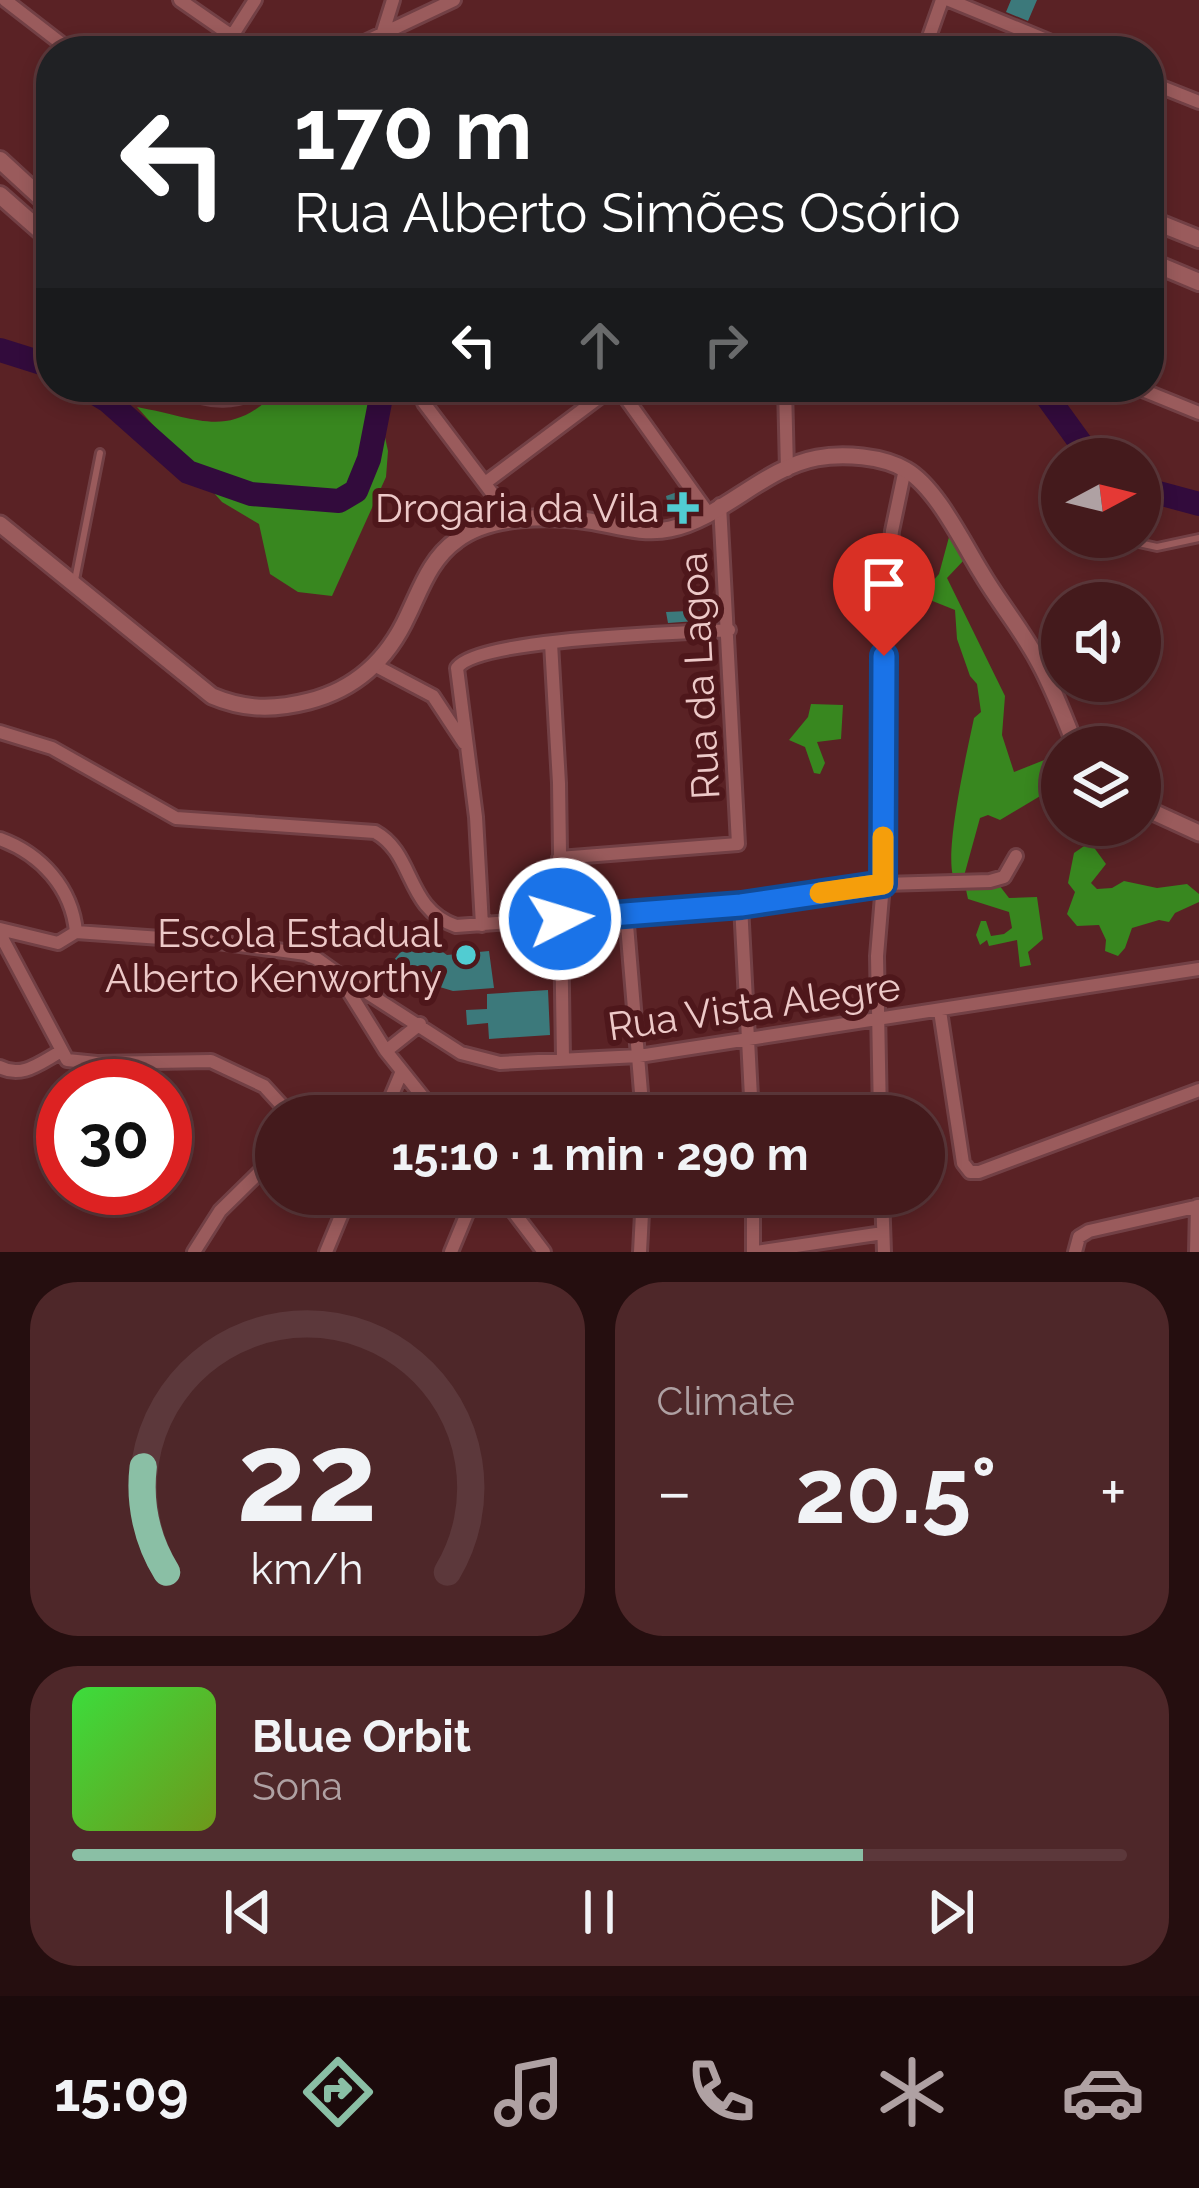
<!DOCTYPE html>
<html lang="en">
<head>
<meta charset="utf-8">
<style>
  :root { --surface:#441a1c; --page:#4e2729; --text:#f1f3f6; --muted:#afa1a3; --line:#5c383b; --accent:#8abfa5 }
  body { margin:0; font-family:Raleway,sans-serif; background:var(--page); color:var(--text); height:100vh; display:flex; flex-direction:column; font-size:45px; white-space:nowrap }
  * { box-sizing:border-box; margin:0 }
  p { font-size:39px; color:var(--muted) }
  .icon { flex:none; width:66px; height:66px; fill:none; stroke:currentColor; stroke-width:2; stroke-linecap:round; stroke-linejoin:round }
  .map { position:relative; height:1252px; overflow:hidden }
  .panel { display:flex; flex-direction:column; gap:30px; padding:30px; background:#250e0f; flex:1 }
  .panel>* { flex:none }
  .banner { position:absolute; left:36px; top:36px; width:1128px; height:366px; border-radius:48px; box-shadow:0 6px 18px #0003,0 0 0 3px var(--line); background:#202124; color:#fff; overflow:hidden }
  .needle { width:78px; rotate:83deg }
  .fabs { position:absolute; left:1041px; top:438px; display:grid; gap:24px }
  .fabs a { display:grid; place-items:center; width:120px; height:120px; border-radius:50%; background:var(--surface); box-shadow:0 6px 18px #0003,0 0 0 3px var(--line); font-size:60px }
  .speed { position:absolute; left:36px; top:1059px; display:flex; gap:24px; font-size:60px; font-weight:700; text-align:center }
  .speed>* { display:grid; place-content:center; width:156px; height:156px; border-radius:50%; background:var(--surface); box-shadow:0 6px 18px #0003,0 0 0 3px var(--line); line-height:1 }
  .speed .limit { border:18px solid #d22; background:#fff; color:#111 }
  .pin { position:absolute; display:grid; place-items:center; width:102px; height:102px; color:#fff; margin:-123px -51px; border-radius:50% 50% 50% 0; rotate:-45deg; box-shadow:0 0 12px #0007 }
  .pin .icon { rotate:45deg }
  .me { position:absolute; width:132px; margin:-66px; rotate:85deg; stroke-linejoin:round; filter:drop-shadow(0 0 9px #0008) }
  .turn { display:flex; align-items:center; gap:42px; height:252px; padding:0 60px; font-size:54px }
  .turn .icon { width:156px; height:156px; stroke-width:2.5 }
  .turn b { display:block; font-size:84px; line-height:102px }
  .lanes { display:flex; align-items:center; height:114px; padding:0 60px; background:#0003; justify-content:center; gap:60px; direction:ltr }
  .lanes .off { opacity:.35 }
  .big { font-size:90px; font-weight:700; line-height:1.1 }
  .panel .widget { flex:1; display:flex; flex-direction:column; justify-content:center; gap:18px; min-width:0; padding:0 42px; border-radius:48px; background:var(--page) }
  .panel .dial { align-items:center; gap:0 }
  .dial svg { height:312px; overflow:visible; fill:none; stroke:var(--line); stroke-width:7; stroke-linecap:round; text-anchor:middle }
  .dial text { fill:var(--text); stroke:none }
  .song { display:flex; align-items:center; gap:36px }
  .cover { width:144px; height:144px; border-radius:18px; background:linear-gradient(135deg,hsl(120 70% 55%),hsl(80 70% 35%)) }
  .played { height:12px; border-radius:6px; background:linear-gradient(90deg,var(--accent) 75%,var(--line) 75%) }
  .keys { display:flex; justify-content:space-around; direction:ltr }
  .heat { display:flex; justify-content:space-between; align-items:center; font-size:66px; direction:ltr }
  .panel .tiles { flex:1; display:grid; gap:30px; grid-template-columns:1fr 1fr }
  .widget:last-child { grid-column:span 2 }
  .trip { position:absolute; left:255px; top:1095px; width:690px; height:120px; border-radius:60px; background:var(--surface); box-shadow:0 6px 18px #0003,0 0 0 3px var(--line); font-weight:700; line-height:120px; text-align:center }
  .tab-bar { display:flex; height:192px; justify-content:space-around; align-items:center; background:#1b0a0b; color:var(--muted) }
  .tab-bar .icon { width:84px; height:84px }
  .tab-bar .selected { color:var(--accent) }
  .tab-bar b { font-size:54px; color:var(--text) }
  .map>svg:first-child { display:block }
  .forest { fill:#38871f }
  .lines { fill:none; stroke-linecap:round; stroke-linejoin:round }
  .river { stroke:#320b3c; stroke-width:24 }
  .building { fill:#3c797b }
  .service-casing { stroke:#724045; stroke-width:12 }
  .minor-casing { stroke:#724045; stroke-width:18 }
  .tertiary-casing { stroke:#724045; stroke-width:21 }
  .secondary-casing { stroke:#724045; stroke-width:22 }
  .service { stroke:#9a5b5c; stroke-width:6 }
  .minor { stroke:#9a5b5c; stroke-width:12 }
  .tertiary { stroke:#9a5b5c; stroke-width:15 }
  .secondary { stroke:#9a5b5c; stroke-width:16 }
  .route-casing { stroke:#114b97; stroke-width:30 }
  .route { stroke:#1a73e8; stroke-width:21 }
  .slow { stroke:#f59e0b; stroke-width:21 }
  .poi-dot { fill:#51ccd2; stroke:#4e171b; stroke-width:4.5 }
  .labels { text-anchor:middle; stroke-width:12; stroke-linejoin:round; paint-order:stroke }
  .poi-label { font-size:39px; fill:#edc9c8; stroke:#4e171b; text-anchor:end }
  .street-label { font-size:39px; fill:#edc9c8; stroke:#4e171b }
</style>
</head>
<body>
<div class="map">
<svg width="1199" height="1252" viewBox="0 0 1199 1252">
  <rect width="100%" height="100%" fill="#5a2225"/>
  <path class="forest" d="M 281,387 L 374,387 L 388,451 L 386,477 L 332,596 L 298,592 L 270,574 L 259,524 L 222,502 L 137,407 C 202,419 231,441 281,387 Z
    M 949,537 L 964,560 L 947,578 L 1005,696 L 1002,735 L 1014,772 L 1062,753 L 1058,769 L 1062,783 L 1000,820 L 988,815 L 980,818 L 964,876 L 953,876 C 945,847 967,752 974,718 L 981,712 L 977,684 L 970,676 L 957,639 L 955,610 L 920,596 L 939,574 Z
    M 811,704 L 843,705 L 841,739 L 817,742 L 825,763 L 820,774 L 814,773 L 805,747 L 789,740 L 808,717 Z
    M 1090,842 L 1106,864 L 1091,883 L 1097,889 L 1112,888 L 1124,881 L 1157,888 L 1187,884 L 1199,894 L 1199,902 L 1175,913 L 1169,922 L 1159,920 L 1132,928 L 1125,948 L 1118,956 L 1105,951 L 1106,940 L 1099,925 L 1077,926 L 1067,914 L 1075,892 L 1068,883 L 1074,853 Z
    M 965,885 L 999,885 L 1009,898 L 1037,897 L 1043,939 L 1028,952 L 1031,965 L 1020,967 L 1017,940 L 989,946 L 987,940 L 980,945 L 976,935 L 981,921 L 986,921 L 991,936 L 1004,934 L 1012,928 L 1009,912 L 968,899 Z"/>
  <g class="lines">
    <path class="river" d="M 0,350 L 51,366
      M 85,387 L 108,401 L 188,472 L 251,494 L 339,501 L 356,491 L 369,459 L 383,387
      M 1040,387 L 1092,459
      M 1140,488 L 1199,504"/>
  </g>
  <path class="building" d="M 1011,0 L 1037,0 L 1028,21 L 1006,12 Z
    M 680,491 L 690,510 L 670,515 L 666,496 Z
    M 710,610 L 710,620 L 668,623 L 666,612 Z
    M 389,925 L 410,939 L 415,932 L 447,955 L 489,951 L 494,988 L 453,991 L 423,982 L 394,960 L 404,948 L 383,933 Z
    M 548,990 L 550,1035 L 489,1039 L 488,1023 L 467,1025 L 466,1010 L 487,1009 L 487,994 Z"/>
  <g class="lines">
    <defs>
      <path id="service" d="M 1111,537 L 1157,547 L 1199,538
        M 75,580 L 100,453"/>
      <path id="minor" d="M 5,0 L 71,51
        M 180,0 L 232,36
        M 949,0 L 1073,51
        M 383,32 L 393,0
        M 230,51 L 232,36 L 255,0
        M 346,51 L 454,0
        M 924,51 L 942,0
        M 1149,82 L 1199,102
        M 422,387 L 424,403 L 513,521
        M 618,387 L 708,513
        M 785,387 L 787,470
        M 1135,387 L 1199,413
        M 485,483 L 613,387
        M 551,643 L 559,783 L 563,1059
        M 376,666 L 433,696 L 464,743
        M 0,732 L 52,748 L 176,818 L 375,832 C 415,854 405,908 456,926 L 741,905 L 883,884 L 990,881 L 1004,877 L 1016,856
        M 0,839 C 41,854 72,888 76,932
        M 559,858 L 738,844 L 720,505
        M 741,905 L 752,1116
        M 626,913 L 643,1116
        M 482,925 L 476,817 L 457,668 C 477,638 684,633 729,630
        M 0,929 L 58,943 L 76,932 L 218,942 L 306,954 L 317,959 L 338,974 L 386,1051 L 438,1116
        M 0,934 L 67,1060 L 97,1063 L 211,1061 L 264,1086 L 285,1109 L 286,1116
        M 338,974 L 461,1053 L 500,1063 L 639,1056 L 1199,969
        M 940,1011 L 963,1163 L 970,1172 L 979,1172 L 1199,1090
        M 386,1051 L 420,1024
        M 0,1067 C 22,1079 41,1062 60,1052
        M 383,1116 L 402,1071
        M 880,1116 L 877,956 L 883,884 L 885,600 L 892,531 L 905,469
        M 500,1194 L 544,1252
        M 753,1194 L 753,1252
        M 882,1194 L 884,1252
        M 194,1252 L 220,1211 L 276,1156
        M 326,1252 L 350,1194
        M 451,1252 L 475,1194
        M 640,1252 L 643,1194
        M 756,1252 L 883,1233
        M 1075,1252 L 1079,1237 L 1089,1231 L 1199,1206
        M 1196,1252 L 1197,1206"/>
      <path id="tertiary" d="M 0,524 L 212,696 C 245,710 274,710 309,701 C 356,689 388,659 408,615 C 421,588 431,558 457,540 C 490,515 549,515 589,521 C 615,525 643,535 670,529 C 723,518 763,468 817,458 C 843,453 883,456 906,470 C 936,487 963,543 981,572 C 999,603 1023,631 1040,664 C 1054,690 1065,719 1076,747
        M 1140,806 L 1199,833"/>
      <path id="secondary" d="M 0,160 L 51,207
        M 0,195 L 51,240
        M 1149,219 L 1199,239
        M 1149,261 L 1199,282
        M 184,387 C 211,401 235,399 262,387"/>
    </defs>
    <use href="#service" class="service-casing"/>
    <use href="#minor" class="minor-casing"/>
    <use href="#tertiary" class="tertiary-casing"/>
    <use href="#secondary" class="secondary-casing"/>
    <use href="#service" class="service"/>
    <use href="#minor" class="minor"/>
    <use href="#tertiary" class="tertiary"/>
    <use href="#secondary" class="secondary"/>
  </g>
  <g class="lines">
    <defs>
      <path id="route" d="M 560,919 L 741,905 L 883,884 L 884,656"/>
    </defs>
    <use href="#route" class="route-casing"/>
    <use href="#route" class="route"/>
    <path class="slow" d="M 820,893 L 883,884 L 883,837"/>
  </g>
  <g class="poi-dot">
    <path d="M677 490h12v12h12v12h-12v12h-12v-12h-12v-12h12z"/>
    <circle cx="466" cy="955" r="12"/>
  </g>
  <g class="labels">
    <g class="poi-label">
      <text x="659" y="522">Drogaria da Vila</text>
      <text x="442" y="947">Escola Estadual<tspan x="442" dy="45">Alberto Kenworthy</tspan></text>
    </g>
    <g class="street-label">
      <text transform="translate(699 676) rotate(-93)" y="14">Rua da Lagoa</text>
      <text transform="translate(754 1006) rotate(-8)" y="14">Rua Vista Alegre</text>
    </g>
  </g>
</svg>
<div class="fabs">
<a><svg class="needle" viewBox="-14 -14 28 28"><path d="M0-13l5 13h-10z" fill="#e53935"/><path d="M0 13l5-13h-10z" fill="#afa1a3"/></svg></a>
<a><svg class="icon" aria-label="sound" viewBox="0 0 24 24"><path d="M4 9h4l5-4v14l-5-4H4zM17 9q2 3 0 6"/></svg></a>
<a><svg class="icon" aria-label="layers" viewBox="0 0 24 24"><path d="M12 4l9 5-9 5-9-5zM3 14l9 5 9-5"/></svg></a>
</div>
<div class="speed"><div class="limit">30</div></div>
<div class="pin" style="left:884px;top:656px;background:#d93025"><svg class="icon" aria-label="arrive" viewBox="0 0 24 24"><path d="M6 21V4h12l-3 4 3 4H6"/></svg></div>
<svg class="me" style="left:560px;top:919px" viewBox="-20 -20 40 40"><circle r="17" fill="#1a73e8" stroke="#fff" stroke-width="3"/><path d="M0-11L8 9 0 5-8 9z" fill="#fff"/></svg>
<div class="trip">15:10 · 1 min · 290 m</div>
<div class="banner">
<div class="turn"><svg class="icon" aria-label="left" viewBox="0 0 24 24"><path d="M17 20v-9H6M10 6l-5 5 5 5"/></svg><div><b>170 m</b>Rua Alberto Simões Osório</div></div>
<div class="lanes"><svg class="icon" aria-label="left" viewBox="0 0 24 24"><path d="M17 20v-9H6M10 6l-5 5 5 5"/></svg><svg class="icon off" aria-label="ahead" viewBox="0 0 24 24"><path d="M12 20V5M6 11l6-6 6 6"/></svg><svg class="icon off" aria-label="right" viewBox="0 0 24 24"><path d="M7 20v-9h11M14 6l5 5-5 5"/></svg></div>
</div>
</div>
<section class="panel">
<div class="tiles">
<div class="widget dial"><svg viewBox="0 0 100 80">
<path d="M14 69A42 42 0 1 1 86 69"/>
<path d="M14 69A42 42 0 0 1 8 42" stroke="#8abfa5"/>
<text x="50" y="56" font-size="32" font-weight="700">22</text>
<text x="50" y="72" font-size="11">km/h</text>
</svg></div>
<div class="widget"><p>Climate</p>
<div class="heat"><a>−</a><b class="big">20.5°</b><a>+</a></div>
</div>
<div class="widget">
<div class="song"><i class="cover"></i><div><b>Blue Orbit</b><p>Sona</p></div></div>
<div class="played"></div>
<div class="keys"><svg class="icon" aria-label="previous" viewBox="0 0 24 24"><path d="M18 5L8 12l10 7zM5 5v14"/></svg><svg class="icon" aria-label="pause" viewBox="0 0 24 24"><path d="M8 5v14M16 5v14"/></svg><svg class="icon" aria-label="next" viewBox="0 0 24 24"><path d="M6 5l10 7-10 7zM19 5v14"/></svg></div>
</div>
</div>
</section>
<nav class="tab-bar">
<b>15:09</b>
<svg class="icon selected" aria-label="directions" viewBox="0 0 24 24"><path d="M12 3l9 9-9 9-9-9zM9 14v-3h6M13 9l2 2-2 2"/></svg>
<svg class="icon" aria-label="music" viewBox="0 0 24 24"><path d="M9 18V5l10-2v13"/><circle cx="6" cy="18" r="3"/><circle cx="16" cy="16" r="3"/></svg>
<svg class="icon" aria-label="phone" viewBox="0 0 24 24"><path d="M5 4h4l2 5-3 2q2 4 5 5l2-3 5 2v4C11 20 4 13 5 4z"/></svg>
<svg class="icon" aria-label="climate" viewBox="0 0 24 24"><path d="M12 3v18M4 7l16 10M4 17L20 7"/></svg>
<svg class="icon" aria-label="car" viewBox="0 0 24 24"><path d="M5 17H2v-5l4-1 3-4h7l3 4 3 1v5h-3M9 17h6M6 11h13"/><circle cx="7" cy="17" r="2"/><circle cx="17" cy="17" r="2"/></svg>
</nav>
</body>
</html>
